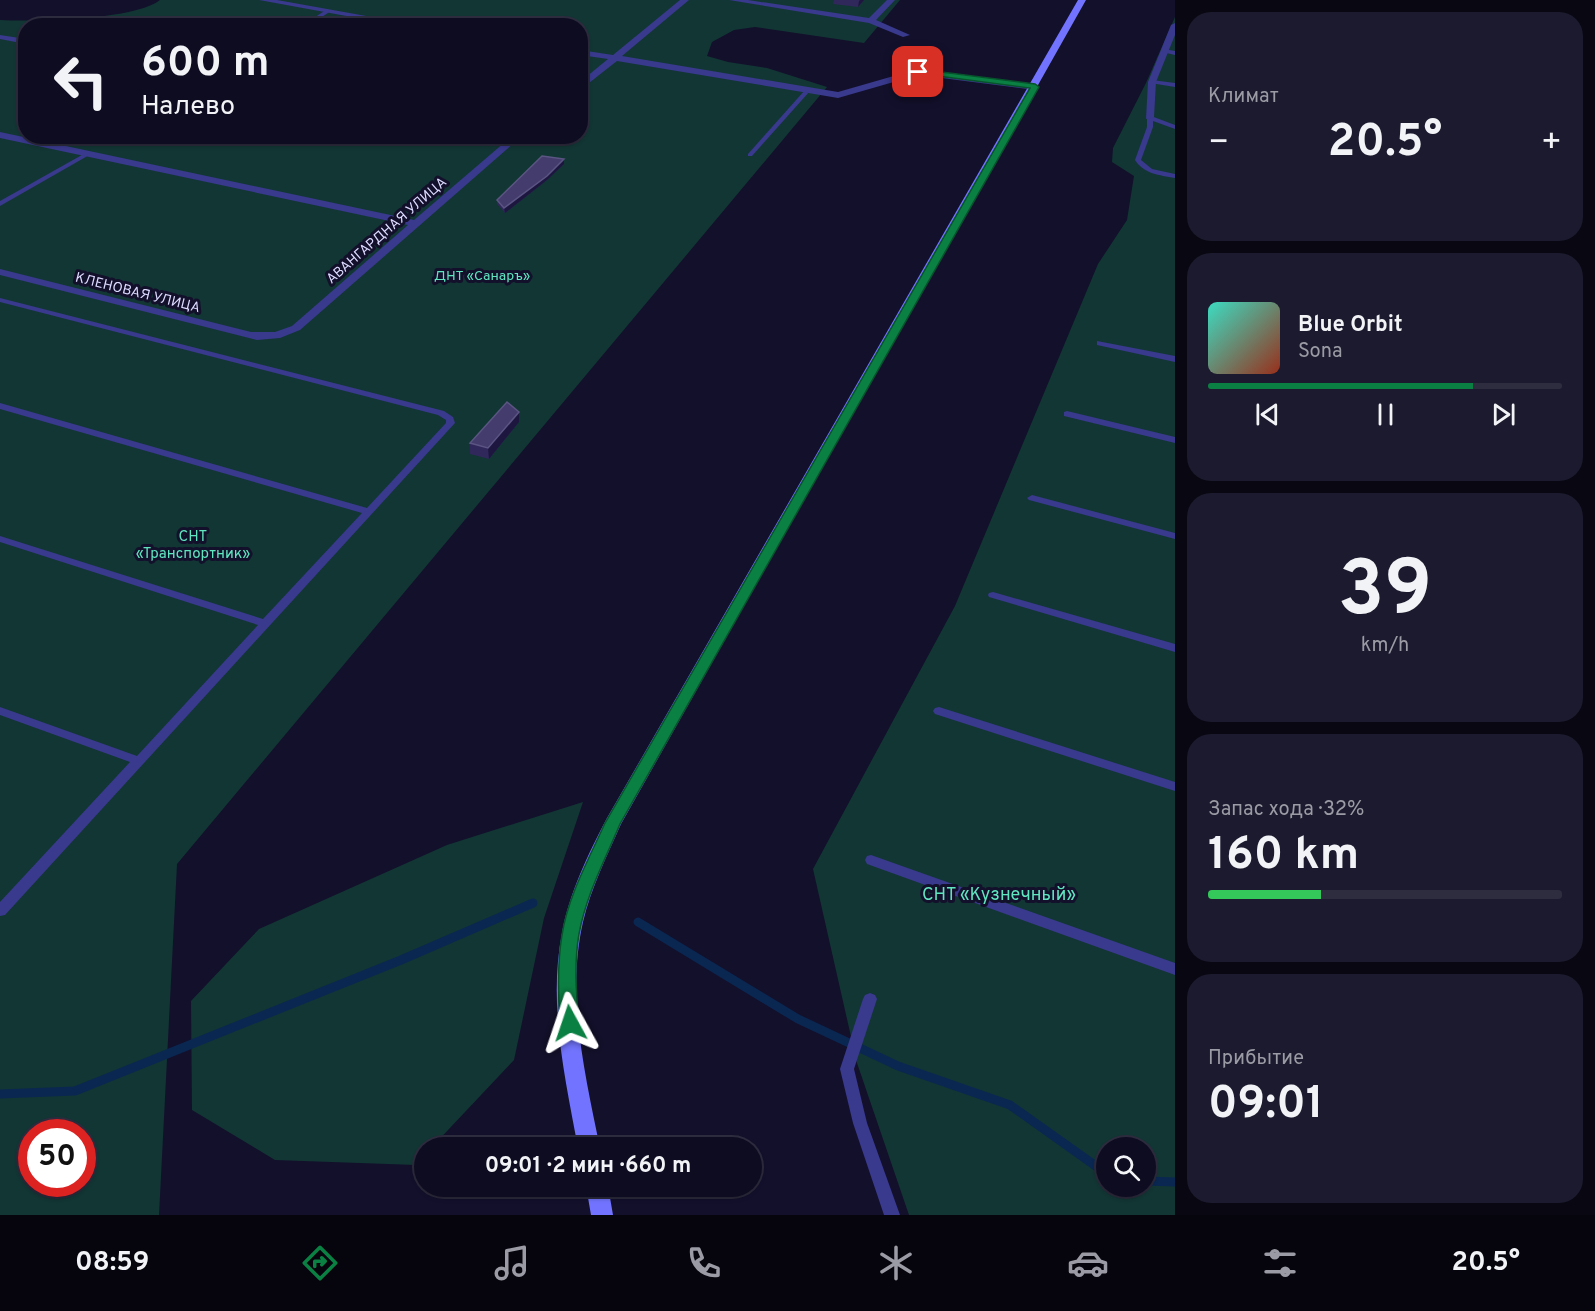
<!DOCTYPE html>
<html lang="ru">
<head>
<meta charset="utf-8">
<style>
  :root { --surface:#0e0c21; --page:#1c1a2e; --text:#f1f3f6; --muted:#9b9ba5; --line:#2e2c3f; --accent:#0b8043 }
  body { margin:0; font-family:Overpass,sans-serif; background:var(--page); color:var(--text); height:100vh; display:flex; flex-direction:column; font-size:22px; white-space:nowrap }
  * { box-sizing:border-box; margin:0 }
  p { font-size:20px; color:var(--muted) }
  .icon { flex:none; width:33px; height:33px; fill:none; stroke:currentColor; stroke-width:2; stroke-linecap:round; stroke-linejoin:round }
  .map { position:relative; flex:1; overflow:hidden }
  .details { display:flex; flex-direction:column; gap:12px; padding:12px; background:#080712; width:420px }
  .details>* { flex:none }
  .banner { position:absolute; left:18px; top:18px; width:570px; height:126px; border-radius:24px; box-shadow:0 2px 4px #0004,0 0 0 2px var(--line); background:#0e0c21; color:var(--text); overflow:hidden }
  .tools { position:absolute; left:1096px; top:1137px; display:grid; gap:12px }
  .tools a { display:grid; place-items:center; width:60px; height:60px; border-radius:50%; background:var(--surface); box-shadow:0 2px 4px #0004,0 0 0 2px var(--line); font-size:30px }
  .speed { position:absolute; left:18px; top:1119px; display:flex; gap:12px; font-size:30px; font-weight:700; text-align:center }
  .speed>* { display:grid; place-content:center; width:78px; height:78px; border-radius:50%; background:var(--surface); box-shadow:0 2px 4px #0004,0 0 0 2px var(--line); line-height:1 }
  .speed .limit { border:9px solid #d22; background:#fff; color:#111 }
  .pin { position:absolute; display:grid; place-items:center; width:51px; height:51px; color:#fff; margin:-26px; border-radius:12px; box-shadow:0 3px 9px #0006 }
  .me { position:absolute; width:66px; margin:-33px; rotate:355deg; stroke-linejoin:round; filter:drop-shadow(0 0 4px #0008) }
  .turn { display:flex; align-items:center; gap:21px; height:126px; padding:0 24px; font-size:27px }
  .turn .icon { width:78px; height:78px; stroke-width:2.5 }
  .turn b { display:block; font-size:42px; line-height:51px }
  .big { font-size:45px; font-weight:700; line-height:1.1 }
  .details .widget { flex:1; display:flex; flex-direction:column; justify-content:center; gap:9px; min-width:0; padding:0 21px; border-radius:24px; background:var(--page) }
  .details .dial { align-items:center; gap:0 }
  .dial b { font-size:78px; line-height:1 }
  .song { display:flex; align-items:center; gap:18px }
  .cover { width:72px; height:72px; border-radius:9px; background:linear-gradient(135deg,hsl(170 70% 55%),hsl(10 70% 35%)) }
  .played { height:6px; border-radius:3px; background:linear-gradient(90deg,var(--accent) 75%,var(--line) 75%) }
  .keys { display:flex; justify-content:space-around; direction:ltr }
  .heat { display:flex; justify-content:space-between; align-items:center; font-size:33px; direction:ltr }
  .charge { height:9px; border-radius:4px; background:linear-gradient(90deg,#34c759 32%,var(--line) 0) }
  .trip { position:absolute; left:414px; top:1137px; width:348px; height:60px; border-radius:30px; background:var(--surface); box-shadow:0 2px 4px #0004,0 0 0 2px var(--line); font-weight:700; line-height:60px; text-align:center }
  .tabs { display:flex; height:96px; justify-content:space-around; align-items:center; background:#06050d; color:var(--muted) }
  .tabs .icon { width:42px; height:42px }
  .tabs .active { color:var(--accent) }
  .tabs b { font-size:27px; color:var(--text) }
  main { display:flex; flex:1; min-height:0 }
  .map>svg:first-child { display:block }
  .green { fill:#123634; fill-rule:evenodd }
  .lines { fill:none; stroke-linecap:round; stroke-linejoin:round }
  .stream { stroke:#0a2751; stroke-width:9 }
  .service { fill:#39398d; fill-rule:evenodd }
  .minor { fill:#39398d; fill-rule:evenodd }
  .secondary { fill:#7274ff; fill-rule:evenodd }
  .wall { fill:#30285a }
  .shaded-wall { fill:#1d1740 }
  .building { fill:#433c6c; stroke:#5b5583; stroke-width:1.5 }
  .route { fill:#0b8043; stroke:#07532c; stroke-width:1.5 }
  .labels { text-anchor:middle; stroke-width:6; stroke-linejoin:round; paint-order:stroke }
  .far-street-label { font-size:14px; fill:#dddbff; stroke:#13102c }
  .far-park-label { font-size:14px; fill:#5fe6bf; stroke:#13102c }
  .park-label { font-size:15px; fill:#5fe6bf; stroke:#13102c }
  .near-park-label { font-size:18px; fill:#5fe6bf; stroke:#13102c }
</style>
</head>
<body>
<main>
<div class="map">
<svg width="1175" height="1215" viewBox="0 0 1175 1215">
  <rect width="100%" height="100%" fill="#13102c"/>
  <path class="green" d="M 160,0 L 900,0 L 864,43 L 755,27 L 734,30 L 712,42 L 707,56 L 728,62 L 767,68 L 827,87 L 177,864 L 159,1215 L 0,1215 L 0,20 C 33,22 135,20 160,0 ZM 26,26 L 580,26 L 580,136 L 26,136 ZM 32,1132 L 82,1132 L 82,1184 L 32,1184 Z
    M 1175,17 L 1175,1215 L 909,1215 L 857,1063 L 813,869 L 955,606 L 1098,264 L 1127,220 L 1134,176 L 1112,162 L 1113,148 L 1146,83 ZM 1107,1148 L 1146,1148 L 1146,1186 L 1107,1186 Z
    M 583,802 L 544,918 L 514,1060 L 432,1147 L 424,1148 L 424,1155 L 416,1165 L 275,1160 L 192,1110 L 191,1001 L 259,929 L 447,845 Z"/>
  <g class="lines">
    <path class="stream" d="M 638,922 L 798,1019 L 898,1066 L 1010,1105 L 1107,1174
      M 0,1094 L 75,1091 L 401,960 L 533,903
      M 1146,1181 L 1175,1182"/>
    <path class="service" d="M 326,10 L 331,11 L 308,26 L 301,26 Z
      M 1164,49 L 1175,51 L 1175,55 L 1162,52 L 1161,51 Z
      M 1152,80 L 1175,83 L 1175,87 L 1150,83 L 1149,82 Z
      M 805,90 L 810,91 L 752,156 L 748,156 L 748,154 Z
      M 1147,116 L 1151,116 L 1175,125 L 1175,129 L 1153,121 L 1153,127 L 1141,160 L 1152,169 L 1175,174 L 1175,178 C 1159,175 1144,174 1135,160 L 1147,127 Z
      M 89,151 L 92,153 L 91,154 L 0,206 L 0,201 Z
      M 0,298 L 444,411 L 453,417 L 455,423 L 5,915 L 0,916 L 0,902 L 130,762 L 0,715 L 0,707 L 137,756 L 258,625 L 0,542 L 0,536 L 263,619 L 362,513 L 0,409 L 0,403 L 367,508 L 446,423 L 446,420 L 438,415 L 0,302 Z
      M 1097,341 L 1175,356 L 1175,362 L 1097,345 Z
      M 1067,411 L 1175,437 L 1175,443 L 1064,416 L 1064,412 Z
      M 1032,495 L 1175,533 L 1175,539 L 1029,500 L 1027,498 Z
      M 993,592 L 1175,644 L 1175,652 L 989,597 L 988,595 L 989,593 Z
      M 939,707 L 1175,782 L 1175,791 L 935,714 L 933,711 L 935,708 Z
      M 871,855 L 1175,963 L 1175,975 L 867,864 L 865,860 L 867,856 Z
      M 870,993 L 875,995 L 877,999 L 854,1069 L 867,1123 L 900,1215 L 884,1215 L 853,1123 L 840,1069 L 863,999 L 865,995 Z"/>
    <path class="minor" d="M 259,0 L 277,0 L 422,26 L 401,26 Z
      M 680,0 L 689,0 L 622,56 L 838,92 L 918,69 L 1035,84 L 1039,87 L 1035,90 L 918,75 L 838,98 L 617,61 L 580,90 L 580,82 L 608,59 L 580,55 L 580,50 L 613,55 Z
      M 729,0 L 748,0 L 869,18 L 887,0 L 895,0 L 876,20 L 910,35 L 903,37 L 869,23 Z
      M 1175,23 L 1175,35 L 1156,82 L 1154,117 L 1146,119 L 1148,82 L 1171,25 Z
      M 0,35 L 26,39 L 26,44 L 0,39 Z
      M 0,132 L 414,220 L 512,136 L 522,136 L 300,330 L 280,338 L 257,340 L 0,275 L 0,269 L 251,332 L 275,332 L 292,326 L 408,225 L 0,138 Z"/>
    <path class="secondary" d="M 1078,0 L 1086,0 L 621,824 C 607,856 591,888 583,922 C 566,996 585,1074 600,1148 L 578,1148 C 565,1077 548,1005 562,933 C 569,894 588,854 607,818 Z
      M 586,1186 L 608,1186 L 613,1215 L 591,1215 Z"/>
  </g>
  <path class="wall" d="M 834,0 L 864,0 L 858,7 L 833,4 Z
    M 564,164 L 547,180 L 505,213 L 497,204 L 497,200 Z
    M 519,422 L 489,459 L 470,454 L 470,443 Z"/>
  <path class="shaded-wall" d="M 860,0 L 864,0 L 858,7 L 859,1 Z
    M 564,159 L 564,164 L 547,180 L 505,213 L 504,208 Z
    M 519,412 L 519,422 L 489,459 L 488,448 Z"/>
  <path class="building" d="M 542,156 L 564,159 L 547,176 L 504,208 L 497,200 Z
    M 507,402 L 519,412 L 488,448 L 470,443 Z"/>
  <path class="route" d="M 918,69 L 1035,84 L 1039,87 L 620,824 C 605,860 586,895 579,934 C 574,963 576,993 579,1023 L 576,1028 L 570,1031 L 563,1028 L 560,1023 C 558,993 557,964 562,935 C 568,896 589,859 605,823 L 1030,88 L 915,73 L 914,72 Z"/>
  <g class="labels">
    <g class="far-street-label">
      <text transform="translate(386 230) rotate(-41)" y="5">АВАНГАРДНАЯ УЛИЦА</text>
      <text transform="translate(138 292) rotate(14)" y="5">КЛЕНОВАЯ УЛИЦА</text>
    </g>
    <g class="far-park-label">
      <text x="482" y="280">ДНТ «Санаръ»</text>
    </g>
    <g class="park-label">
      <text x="193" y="541">СНТ<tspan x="193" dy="17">«Транспортник»</tspan></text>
    </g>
    <g class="near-park-label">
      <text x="999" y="900">СНТ «Кузнечный»</text>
    </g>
  </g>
</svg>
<div class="tools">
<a><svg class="icon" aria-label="search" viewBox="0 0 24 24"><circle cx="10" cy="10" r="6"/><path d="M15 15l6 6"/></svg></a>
</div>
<div class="speed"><div class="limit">50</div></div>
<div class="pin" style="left:918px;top:72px;background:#d93025"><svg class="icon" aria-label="arrive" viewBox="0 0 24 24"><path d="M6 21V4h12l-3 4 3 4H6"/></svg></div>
<svg class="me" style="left:570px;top:1023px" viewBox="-20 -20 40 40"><path d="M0-17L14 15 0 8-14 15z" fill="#0b8043" stroke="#fff" stroke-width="4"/></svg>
<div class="trip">09:01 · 2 мин · 660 m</div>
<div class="banner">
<div class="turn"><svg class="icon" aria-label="left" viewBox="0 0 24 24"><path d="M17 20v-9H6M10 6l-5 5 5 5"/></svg><div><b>600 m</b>Налево</div></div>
</div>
</div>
<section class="details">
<div class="widget"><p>Климат</p>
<div class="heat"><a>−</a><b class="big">20.5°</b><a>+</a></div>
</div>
<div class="widget">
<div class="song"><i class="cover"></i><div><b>Blue Orbit</b><p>Sona</p></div></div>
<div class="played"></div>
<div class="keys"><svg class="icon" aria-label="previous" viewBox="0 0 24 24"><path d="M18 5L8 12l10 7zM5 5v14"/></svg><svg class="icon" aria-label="pause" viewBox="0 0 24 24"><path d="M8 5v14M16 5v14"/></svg><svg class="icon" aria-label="next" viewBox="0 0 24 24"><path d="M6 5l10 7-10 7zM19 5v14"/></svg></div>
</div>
<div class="widget dial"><b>39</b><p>km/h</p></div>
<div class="widget"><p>Запас хода · 32%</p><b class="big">160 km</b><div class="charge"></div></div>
<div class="widget"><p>Прибытие</p><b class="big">09:01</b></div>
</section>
</main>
<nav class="tabs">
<b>08:59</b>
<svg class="icon active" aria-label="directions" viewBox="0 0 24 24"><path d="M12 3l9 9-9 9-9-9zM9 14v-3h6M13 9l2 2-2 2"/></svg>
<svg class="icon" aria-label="music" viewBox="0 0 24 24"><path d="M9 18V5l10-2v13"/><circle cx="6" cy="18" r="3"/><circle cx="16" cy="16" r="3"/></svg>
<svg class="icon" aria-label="phone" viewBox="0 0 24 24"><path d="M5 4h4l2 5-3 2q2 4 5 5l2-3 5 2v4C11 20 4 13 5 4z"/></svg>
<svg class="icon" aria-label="climate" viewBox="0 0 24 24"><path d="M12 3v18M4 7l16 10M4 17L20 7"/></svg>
<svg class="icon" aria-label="car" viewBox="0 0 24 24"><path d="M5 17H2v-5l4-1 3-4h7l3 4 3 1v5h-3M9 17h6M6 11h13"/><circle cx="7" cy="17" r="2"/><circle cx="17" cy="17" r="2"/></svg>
<svg class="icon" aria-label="filters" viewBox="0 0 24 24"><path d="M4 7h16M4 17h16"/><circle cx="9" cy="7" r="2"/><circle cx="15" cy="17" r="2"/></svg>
<b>20.5°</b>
</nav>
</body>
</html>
